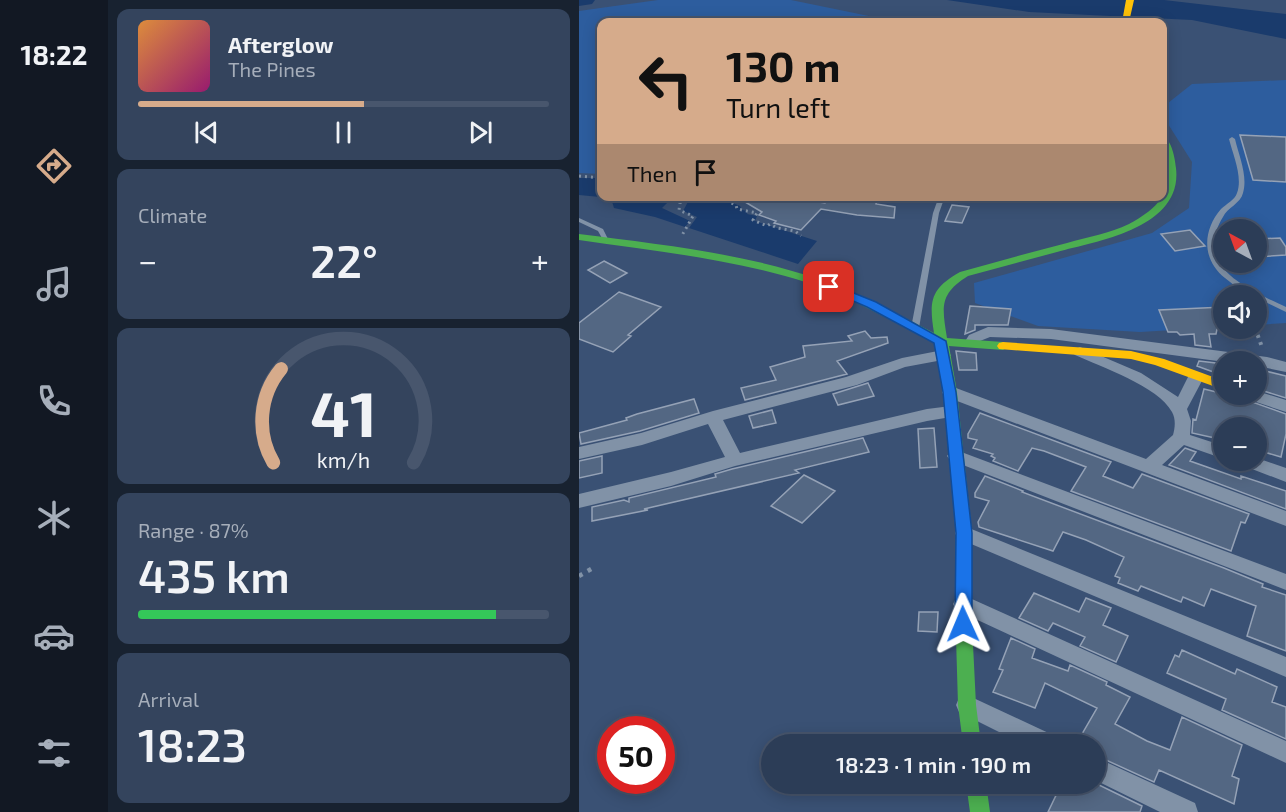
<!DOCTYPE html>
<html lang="en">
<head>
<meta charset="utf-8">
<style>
  :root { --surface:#2c3d57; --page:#34445d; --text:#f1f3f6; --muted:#a6aeba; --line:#48566d; --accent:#d6ab8b }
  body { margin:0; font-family:"Exo 2",sans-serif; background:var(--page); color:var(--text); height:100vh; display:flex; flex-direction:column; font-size:22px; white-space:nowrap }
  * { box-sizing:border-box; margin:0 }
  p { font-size:20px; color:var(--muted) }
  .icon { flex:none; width:33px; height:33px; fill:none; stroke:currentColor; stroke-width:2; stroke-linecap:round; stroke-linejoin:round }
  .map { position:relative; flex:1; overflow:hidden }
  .side { display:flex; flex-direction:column; gap:9px; padding:9px; background:#182230; width:471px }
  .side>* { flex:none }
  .guide { position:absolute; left:18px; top:18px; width:570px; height:183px; border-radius:12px; box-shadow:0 3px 15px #0003,0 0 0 2px var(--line); background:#d6ab8b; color:#111; overflow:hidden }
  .needle { width:39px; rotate:319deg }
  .tools { position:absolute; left:634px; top:219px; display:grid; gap:12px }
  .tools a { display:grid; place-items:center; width:54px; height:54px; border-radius:50%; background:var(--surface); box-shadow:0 3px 15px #0003,0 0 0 2px var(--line); font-size:30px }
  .speed { position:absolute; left:18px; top:716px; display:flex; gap:12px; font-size:30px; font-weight:700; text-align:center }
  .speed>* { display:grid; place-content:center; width:78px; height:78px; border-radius:50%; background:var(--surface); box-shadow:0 3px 15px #0003,0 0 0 2px var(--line); line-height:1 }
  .speed .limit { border:9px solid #d22; background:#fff; color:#111 }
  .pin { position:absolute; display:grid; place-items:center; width:51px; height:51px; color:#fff; margin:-26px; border-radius:12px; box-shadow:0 3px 9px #0006 }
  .me { position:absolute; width:66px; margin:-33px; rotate:359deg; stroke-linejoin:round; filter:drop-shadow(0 0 4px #0008) }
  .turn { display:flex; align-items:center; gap:21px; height:126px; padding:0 30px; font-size:27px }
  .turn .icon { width:78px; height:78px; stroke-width:2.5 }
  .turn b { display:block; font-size:42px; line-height:51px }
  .then { display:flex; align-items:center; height:57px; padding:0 30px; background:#0003; gap:12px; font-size:22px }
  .big { font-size:45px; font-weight:600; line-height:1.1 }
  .side .widget { flex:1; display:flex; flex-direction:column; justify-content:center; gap:9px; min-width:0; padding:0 21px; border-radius:12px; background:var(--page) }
  .side .dial { align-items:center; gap:0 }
  .dial svg { height:156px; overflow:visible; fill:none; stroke:var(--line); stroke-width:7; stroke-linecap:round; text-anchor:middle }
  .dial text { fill:var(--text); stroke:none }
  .song { display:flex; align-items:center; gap:18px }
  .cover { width:72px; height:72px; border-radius:9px; background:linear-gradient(135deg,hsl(30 70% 55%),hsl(320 70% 35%)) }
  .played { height:6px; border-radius:3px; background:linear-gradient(90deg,var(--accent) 55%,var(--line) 55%) }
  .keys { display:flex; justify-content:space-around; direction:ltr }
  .heat { display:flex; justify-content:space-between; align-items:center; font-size:33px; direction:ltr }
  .charge { height:9px; border-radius:4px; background:linear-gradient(90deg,#34c759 87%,var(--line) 0) }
  .trip { position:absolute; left:182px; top:734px; width:345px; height:60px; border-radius:30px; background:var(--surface); box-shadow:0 3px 15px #0003,0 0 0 2px var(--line); font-weight:600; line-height:60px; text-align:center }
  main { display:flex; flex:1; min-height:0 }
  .dock { display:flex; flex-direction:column; width:108px; justify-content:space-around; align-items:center; background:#121823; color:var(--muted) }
  .dock .icon { width:42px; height:42px }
  .dock .selected { color:var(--accent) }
  .dock b { font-size:27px; color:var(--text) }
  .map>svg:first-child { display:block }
  .green { fill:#2d5d9e; fill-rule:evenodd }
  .water { fill:#1a3b6c }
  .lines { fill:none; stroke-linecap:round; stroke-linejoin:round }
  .river { fill:#1a3b6c; fill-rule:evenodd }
  .building { fill:#536783; stroke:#95a2b6; stroke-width:1.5 }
  .path-far2 { stroke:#8192a7; stroke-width:3; stroke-dasharray:2 4; stroke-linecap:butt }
  .path-far1 { stroke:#8192a7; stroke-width:4; stroke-dasharray:3 4.5; stroke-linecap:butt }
  .path { stroke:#8192a7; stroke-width:4.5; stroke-dasharray:4 6; stroke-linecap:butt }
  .lane { fill:#8192a7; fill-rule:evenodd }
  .street { fill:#8192a7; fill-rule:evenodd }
  .fast { fill:#4caf50; fill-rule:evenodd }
  .slow { fill:#ffc107; fill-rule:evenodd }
  .route { fill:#1a73e8; stroke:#114b97; stroke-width:1.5 }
</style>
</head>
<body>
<main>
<nav class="dock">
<b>18:22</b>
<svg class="icon selected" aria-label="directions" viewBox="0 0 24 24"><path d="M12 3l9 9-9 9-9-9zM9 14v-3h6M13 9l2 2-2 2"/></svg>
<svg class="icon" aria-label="music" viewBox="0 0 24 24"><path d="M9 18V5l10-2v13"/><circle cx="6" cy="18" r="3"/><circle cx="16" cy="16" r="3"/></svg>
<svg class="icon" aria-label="phone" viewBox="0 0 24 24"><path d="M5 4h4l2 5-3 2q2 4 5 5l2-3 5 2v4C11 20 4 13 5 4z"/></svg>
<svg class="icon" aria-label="climate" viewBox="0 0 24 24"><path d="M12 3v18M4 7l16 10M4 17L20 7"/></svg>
<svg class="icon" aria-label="car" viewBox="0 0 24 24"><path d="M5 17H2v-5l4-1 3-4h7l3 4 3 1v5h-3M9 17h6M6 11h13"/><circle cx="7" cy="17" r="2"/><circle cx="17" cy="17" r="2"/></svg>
<svg class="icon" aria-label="filters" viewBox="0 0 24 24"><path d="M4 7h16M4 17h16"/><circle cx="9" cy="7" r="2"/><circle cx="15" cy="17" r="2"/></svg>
</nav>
<section class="side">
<div class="widget">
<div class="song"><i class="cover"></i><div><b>Afterglow</b><p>The Pines</p></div></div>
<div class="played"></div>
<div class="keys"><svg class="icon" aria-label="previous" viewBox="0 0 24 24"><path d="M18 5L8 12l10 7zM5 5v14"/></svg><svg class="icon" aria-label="pause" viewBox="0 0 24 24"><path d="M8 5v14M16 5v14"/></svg><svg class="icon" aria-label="next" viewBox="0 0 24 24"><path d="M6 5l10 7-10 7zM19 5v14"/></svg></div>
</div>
<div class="widget"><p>Climate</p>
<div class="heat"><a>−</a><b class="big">22°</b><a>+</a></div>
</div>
<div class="widget dial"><svg viewBox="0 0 100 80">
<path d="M14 69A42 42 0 1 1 86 69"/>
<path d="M14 69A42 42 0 0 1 18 21" stroke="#d6ab8b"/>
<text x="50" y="56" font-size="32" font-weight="700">41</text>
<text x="50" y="72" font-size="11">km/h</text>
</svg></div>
<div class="widget"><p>Range · 87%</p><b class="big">435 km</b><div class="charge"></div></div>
<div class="widget"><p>Arrival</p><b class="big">18:23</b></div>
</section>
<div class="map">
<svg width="707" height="812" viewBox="0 0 707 812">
  <rect width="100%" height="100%" fill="#3a5174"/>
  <path class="green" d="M 79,0 L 212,0 L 319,22 L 22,22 L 22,174 L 0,173 L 0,11 Z
    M 707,80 L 707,323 L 678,325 L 678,296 L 645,296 L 645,327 L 561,332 L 459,326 L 396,303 L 395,283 L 573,233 L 610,208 L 613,162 L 584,116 L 584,107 L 613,84 ZM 645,230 L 678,230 L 678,262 L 645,262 Z"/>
  <path class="water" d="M 368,0 L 585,0 L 707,14 L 707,39 L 613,20 L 450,12 Z
    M 0,178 L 22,178 L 22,196 L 100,196 L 106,199 L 101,203 L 90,201 L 83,208 L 111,221 L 106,227 L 76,217 L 35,208 L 32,198 L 0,195 Z
    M 139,197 L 161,206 L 163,210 L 169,211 L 168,214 L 178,216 L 176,221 L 238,241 L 219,264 L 110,228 L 118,217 L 104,211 L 110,200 Z"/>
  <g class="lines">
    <path class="river" d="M 0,0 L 16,0 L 13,4 L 0,6 Z"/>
  </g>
  <path class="building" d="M 661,135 L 707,137 L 707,182 L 674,180 Z
    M 156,196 L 201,196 L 246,203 L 252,196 L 282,202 L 283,198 L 298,199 L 297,204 L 316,207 L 315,218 L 278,215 L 242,209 L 222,230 L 195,223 L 197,221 L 180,215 L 183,212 Z
    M 373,205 L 390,207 L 383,223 L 366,221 Z
    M 611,230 L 626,246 L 596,251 L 582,234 Z
    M 701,238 L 707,247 L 707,255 L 678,257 L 678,239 Z
    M 25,261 L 48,273 L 31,283 L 9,270 Z
    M 40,292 L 82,307 L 49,335 L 52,336 L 34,352 L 0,339 L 0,323 Z
    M 391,306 L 432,309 L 429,325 L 396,325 L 396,330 L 386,334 Z
    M 645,307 L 645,329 L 638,329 L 637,334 L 630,334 L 632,347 L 616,345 L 615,334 L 601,335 L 598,332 L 589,332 L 580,310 Z
    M 286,331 L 292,338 L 308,337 L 309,343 L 258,361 L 268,374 L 166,400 L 162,388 L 197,380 L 191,367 L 226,357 L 224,346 L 273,341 L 269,336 Z
    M 377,351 L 397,353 L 398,370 L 380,370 Z
    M 620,361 L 645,364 L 645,376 L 618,366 Z
    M 678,369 L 707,376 L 707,398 L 678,389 Z
    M 289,383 L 295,396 L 259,405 L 254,394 Z
    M 625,389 L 662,398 L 707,414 L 707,434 L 702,457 L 678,450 L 678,428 L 645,428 L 645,440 L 613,433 L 614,419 L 617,420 Z
    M 115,399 L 120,413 L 61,431 L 2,444 L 0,433 L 48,420 L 47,418 L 58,414 Z
    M 193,410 L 197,423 L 174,428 L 170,416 Z
    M 401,413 L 532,462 L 524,476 L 554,488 L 563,474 L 670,514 L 666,523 L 662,522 L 652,551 L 492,491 L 507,467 L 465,451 L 453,448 L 439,471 L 414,461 L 416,458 L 412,456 L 414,454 L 394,448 L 398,440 L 389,438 L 389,434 Z
    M 355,428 L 358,467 L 341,468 L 339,429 Z
    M 284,438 L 290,452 L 216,470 L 220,473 L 65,509 L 69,510 L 13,521 L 13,507 L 45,500 L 50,502 L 50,498 L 137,477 L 136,474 L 153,469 Z
    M 606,448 L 617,452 L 611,461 L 662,479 L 662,476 L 707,491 L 707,509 L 590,465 Z
    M 23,456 L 23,473 L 0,478 L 0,461 Z
    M 225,475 L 256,491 L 223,523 L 192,506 Z
    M 406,476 L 444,491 L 443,492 L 645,568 L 684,584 L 683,587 L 707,595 L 707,651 L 668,636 L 677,606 L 632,589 L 625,606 L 604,597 L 602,602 L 562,586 L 559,591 L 539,583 L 541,578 L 536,576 L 545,557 L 507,540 L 484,532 L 474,551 L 400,527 L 399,522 L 410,501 L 396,497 L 396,493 Z
    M 455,593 L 500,612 L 507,598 L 532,608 L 524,625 L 549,636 L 537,662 L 501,646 L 506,637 L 474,623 L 469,631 L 440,618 Z
    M 340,612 L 359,612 L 358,632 L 339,631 Z
    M 432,638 L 456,649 L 453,658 L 489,671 L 491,665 L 528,682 L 527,685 L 551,697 L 536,724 L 568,741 L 591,750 L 603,717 L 663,745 L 653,776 L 660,779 L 655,804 L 580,770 L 575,782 L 516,755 L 516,744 L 505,744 L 499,741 L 518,708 L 466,683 L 456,708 L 414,692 L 424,670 L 420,669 Z
    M 603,650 L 656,674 L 658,669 L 698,687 L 693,702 L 707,707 L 707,739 L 643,710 L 647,699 L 588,673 L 596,655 L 600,657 Z
    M 483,783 L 516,783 L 563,806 L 561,812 L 469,812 Z"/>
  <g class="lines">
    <path class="path-far2" d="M 0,176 L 22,178
      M 100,196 L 106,199 L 101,203 L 100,210 L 114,216 L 102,237
      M 136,196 L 157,205 L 158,209 L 178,213 L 174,220 L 188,226 L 191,224 L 198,228 L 216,231 L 222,236
      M 106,199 L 126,196"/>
    <path class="path-far1" d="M 676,328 L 683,347"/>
    <path class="path" d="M 0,576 L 14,568"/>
    <path class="lane" d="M 653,137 L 656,139 C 660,156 669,176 664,193 C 662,203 648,208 644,217 C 638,227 634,237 635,248 C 637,277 684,296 707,307 L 707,312 L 678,298 L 678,296 C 667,296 655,285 646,278 C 623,260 623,231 642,209 C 647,204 656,200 658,193 C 664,177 654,155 650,139 Z
      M 362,197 L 365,199 L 360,213 L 340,328 L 336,330 L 332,328 L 354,213 L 359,199 Z
      M 0,218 L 24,229 L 29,239 L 28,240 L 24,240 L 19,231 L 0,222 Z"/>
    <path class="street" d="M 409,327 L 472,329 L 688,357 L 707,362 L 707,372 L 678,366 L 678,362 L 646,362 L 472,339 L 411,337 L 401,341 L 398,346 L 388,346 L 385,343 L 390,335 Z
      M 501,347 L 562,373 L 599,397 L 611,373 L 623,373 L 625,377 L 608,409 L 612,421 L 611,435 L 645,446 L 645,459 L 605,445 L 583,465 L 707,511 L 707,526 L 365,396 L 363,392 L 365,388 L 377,388 L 567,459 L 594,435 C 596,428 597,419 593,412 C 579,386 522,367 496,355 L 493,352 L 496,349 Z
      M 364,350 L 372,355 L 369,359 L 326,367 L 278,385 L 144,420 L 161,453 L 348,409 L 372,406 L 378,408 L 380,412 L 378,416 L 348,421 L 156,466 L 92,486 L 0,508 L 0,494 L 92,472 L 146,457 L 129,424 L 63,445 L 0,459 L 0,447 L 62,433 L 134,411 L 267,377 L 323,358 Z
      M 678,391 L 707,400 L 707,412 L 665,398 L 663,394 L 678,394 Z
      M 377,450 L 707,574 L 707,590 L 371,460 L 368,456 L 371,452 Z
      M 678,458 L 707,468 L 707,482 L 660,464 L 658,460 L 678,460 Z
      M 385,526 L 707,657 L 707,677 L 378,538 L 376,533 L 378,528 Z
      M 384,595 L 707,741 L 707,763 L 377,610 L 374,604 L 377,598 Z
      M 388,695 L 476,736 L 479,744 L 444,744 L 380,712 L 377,705 L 380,698 Z
      M 516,757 L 616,803 L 619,812 L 581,812 L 516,780 Z"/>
    <path class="fast" d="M 584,136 C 593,140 596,159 597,168 C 604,228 519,241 478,252 C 448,260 419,268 389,276 C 360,294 363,307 368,338 L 424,342 L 430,346 L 424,350 L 370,346 L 378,392 L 393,533 L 392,604 L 397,705 L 402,744 L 384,744 L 379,705 L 376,604 L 377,533 L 364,392 L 357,344 C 315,322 274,298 229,283 C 155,259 76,251 0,240 L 0,234 C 78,244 164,253 239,279 C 279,293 317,313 355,333 C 350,301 351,289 381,272 C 417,262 452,252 488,243 C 509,237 531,233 550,224 C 562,218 579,206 584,195 C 592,175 582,156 584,136 Z
      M 387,783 L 407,783 L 411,812 L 391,812 Z"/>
    <path class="slow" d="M 547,0 L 555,0 L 550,22 L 543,22 Z
      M 424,342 L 552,351 L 585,359 L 645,381 L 645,390 L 576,365 L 552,359 L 420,349 L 418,346 L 420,343 Z"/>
  </g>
  <path class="route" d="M 250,283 L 297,302 L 367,341 L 377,392 L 393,533 L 393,624 L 390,630 L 384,632 L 378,630 L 376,624 L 377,533 L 364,392 L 355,343 L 288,307 L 246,289 L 245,287 Z"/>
</svg>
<div class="tools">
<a><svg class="needle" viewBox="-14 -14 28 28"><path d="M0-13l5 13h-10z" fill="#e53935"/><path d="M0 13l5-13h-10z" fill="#a6aeba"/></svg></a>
<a><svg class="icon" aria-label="sound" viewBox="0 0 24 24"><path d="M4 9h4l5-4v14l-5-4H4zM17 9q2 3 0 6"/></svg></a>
<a>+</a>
<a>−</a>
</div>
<div class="speed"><div class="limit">50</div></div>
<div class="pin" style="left:250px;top:287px;background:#d93025"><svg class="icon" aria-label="arrive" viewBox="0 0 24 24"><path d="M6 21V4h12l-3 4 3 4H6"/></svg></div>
<svg class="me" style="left:384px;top:624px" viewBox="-20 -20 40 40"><path d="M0-17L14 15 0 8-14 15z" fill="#1a73e8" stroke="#fff" stroke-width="4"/></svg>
<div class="trip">18:23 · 1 min · 190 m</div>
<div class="guide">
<div class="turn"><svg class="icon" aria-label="left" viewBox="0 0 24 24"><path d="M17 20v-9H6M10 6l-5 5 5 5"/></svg><div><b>130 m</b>Turn left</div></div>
<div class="then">Then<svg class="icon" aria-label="arrive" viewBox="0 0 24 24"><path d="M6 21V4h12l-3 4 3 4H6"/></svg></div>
</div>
</div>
</main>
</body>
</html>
